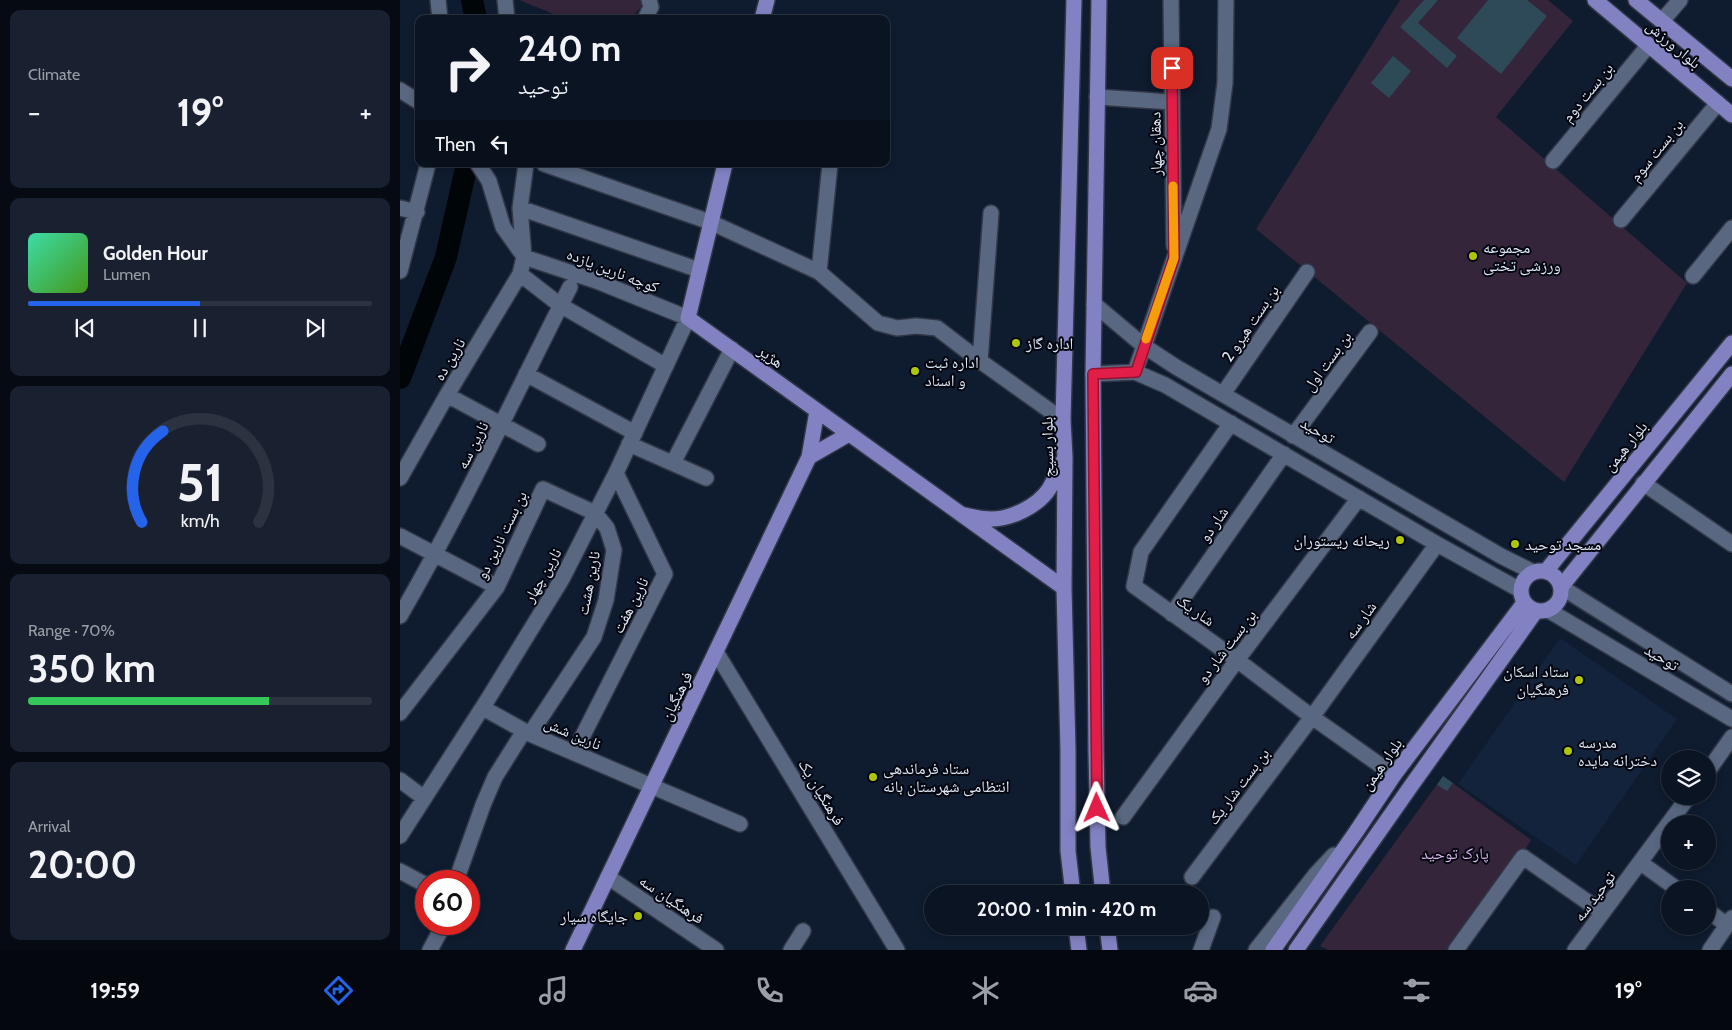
<!DOCTYPE html>
<html lang="en">
<head>
<meta charset="utf-8">
<style>
  :root { --surface:#0b1423; --page:#192130; --text:#f1f3f6; --muted:#9a9ea6; --line:#2b3341; --accent:#2563eb }
  body { margin:0; font-family:Cabin,"Noto Naskh Arabic",sans-serif; background:var(--page); color:var(--text); height:100vh; display:flex; flex-direction:column; font-size:19px; white-space:nowrap }
  * { box-sizing:border-box; margin:0 }
  p { font-size:16px; color:var(--muted) }
  .icon { flex:none; width:28px; height:28px; fill:none; stroke:currentColor; stroke-width:2; stroke-linecap:round; stroke-linejoin:round }
  .map { position:relative; flex:1; overflow:hidden }
  .sheet { display:flex; flex-direction:column; gap:10px; padding:10px; background:#060b13; width:400px }
  .sheet>* { flex:none }
  .banner { position:absolute; left:15px; top:15px; width:475px; height:152px; border-radius:10px; box-shadow:0 2px 8px #0003,0 0 0 1px var(--line); background:#0b1423; color:var(--text); overflow:hidden }
  .controls { position:absolute; left:1261px; top:750px; display:grid; gap:10px }
  .controls a { display:grid; place-items:center; width:55px; height:55px; border-radius:50%; background:var(--surface); box-shadow:0 2px 8px #0003,0 0 0 1px var(--line); font-size:25px }
  .speed { position:absolute; left:15px; top:870px; display:flex; gap:10px; font-size:25px; font-weight:700; text-align:center }
  .speed>* { display:grid; place-content:center; width:65px; height:65px; border-radius:50%; background:var(--surface); box-shadow:0 2px 8px #0003,0 0 0 1px var(--line); line-height:1 }
  .speed .limit { border:8px solid #d22; background:#fff; color:#111 }
  .pin { position:absolute; display:grid; place-items:center; width:42px; height:42px; color:#fff; margin:-21px; border-radius:10px; box-shadow:0 2px 8px #0006 }
  .me { position:absolute; width:55px; margin:-28px; rotate:359deg; stroke-linejoin:round; filter:drop-shadow(0 0 4px #0008) }
  .turn { display:flex; align-items:center; gap:18px; height:105px; padding:0 20px; font-size:22px }
  .turn .icon { width:65px; height:65px; stroke-width:2.5 }
  .turn b { display:block; font-size:35px; line-height:42px }
  .then { display:flex; align-items:center; height:48px; padding:0 20px; background:#0003; gap:10px; font-size:19px }
  .big { font-size:38px; font-weight:700; line-height:1.1 }
  .sheet .widget { flex:1; display:flex; flex-direction:column; justify-content:center; gap:8px; min-width:0; padding:0 18px; border-radius:10px; background:var(--page) }
  .sheet .dial { align-items:center; gap:0 }
  .dial svg { height:130px; overflow:visible; fill:none; stroke:var(--line); stroke-width:7; stroke-linecap:round; text-anchor:middle }
  .dial text { fill:var(--text); stroke:none }
  .song { display:flex; align-items:center; gap:15px }
  .cover { width:60px; height:60px; border-radius:8px; background:linear-gradient(135deg,hsl(160 70% 55%),hsl(100 70% 35%)) }
  .played { height:5px; border-radius:2px; background:linear-gradient(90deg,var(--accent) 50%,var(--line) 50%) }
  .keys { display:flex; justify-content:space-around; direction:ltr }
  .heat { display:flex; justify-content:space-between; align-items:center; font-size:28px; direction:ltr }
  .charge { height:8px; border-radius:4px; background:linear-gradient(90deg,#34c759 70%,var(--line) 0) }
  .trip { position:absolute; left:524px; top:885px; width:285px; height:50px; border-radius:25px; background:var(--surface); box-shadow:0 2px 8px #0003,0 0 0 1px var(--line); font-weight:700; line-height:50px; text-align:center }
  .tab-bar { display:flex; height:80px; justify-content:space-around; align-items:center; background:#04080e; color:var(--muted) }
  .tab-bar .icon { width:35px; height:35px }
  .tab-bar .on { color:var(--accent) }
  .tab-bar b { font-size:22px; color:var(--text) }
  main { display:flex; flex:1; min-height:0 }
  .map>svg:first-child { display:block }
  .built { fill:#13233c }
  .green { fill:#34253a }
  .lines { fill:none; stroke-linecap:round; stroke-linejoin:round }
  .river { stroke:#000608; stroke-width:22 }
  .building { fill:#2e4a59 }
  .minor-casing { stroke:#313747; stroke-width:18 }
  .major-casing { stroke:#313747; stroke-width:18 }
  .minor { stroke:#596880; stroke-width:15 }
  .major { stroke:#8282c2; stroke-width:15 }
  .route-casing { stroke:#92132f; stroke-width:12 }
  .route { stroke:#e11d48; stroke-width:9 }
  .slow { stroke:#f59e0b; stroke-width:9 }
  .poi-dot { fill:#afc508; stroke:#03060e; stroke-width:2 }
  .labels { text-anchor:middle; stroke-width:4; stroke-linejoin:round; paint-order:stroke }
  .street-label { font-size:16px; fill:#dee7f5; stroke:#03060e }
  .poi-label { font-size:16px; fill:#dee7f5; stroke:#03060e; text-anchor:start }
  .park-label { font-size:16px; fill:#dcb6ed; stroke:#03060e }
</style>
</head>
<body>
<main>
<section class="sheet">
<div class="widget"><p>Climate</p>
<div class="heat"><a>−</a><b class="big">19°</b><a>+</a></div>
</div>
<div class="widget">
<div class="song"><i class="cover"></i><div><b>Golden Hour</b><p>Lumen</p></div></div>
<div class="played"></div>
<div class="keys"><svg class="icon" aria-label="previous" viewBox="0 0 24 24"><path d="M18 5L8 12l10 7zM5 5v14"/></svg><svg class="icon" aria-label="pause" viewBox="0 0 24 24"><path d="M8 5v14M16 5v14"/></svg><svg class="icon" aria-label="next" viewBox="0 0 24 24"><path d="M6 5l10 7-10 7zM19 5v14"/></svg></div>
</div>
<div class="widget dial"><svg viewBox="0 0 100 80">
<path d="M14 69A42 42 0 1 1 86 69"/>
<path d="M14 69A42 42 0 0 1 27 13" stroke="#2563eb"/>
<text x="50" y="56" font-size="32" font-weight="700">51</text>
<text x="50" y="72" font-size="11">km/h</text>
</svg></div>
<div class="widget"><p>Range · 70%</p><b class="big">350 km</b><div class="charge"></div></div>
<div class="widget"><p>Arrival</p><b class="big">20:00</b></div>
</section>
<div class="map">
<svg width="1332" height="950" viewBox="0 0 1332 950">
  <rect width="100%" height="100%" fill="#0f1b2f"/>
  <path class="built" d="M 1160,638 L 1277,719 L 1176,865 L 1058,784 Z"/>
  <path class="green" d="M 119,0 L 240,0 L 242,6 L 230,19 L 166,19 Z
    M 1000,0 L 1148,0 L 1173,21 L 1096,117 L 1287,283 L 1164,482 L 856,229 Z
    M 1043,776 L 1131,840 L 1125,850 L 1051,950 L 928,950 L 920,946 Z"/>
  <g class="lines">
    <path class="river" d="M 72,0 L 76,19
      M 0,378 L 46,257 L 67,164"/>
  </g>
  <path class="building" d="M 1024,0 L 1038,0 L 1018,23 L 1057,56 L 1047,68 L 1000,27 Z
    M 1088,0 L 1127,0 L 1147,16 L 1101,74 L 1057,38 Z
    M 993,56 L 1011,71 L 989,98 L 971,83 Z
    M 1043,776 L 1053,783 L 1047,791 L 1037,785 Z"/>
  <g class="lines">
    <defs>
      <path id="minor" d="M 38,0 L 40,19
        M 105,0 L 107,19
        M 771,0 L 774,246
        M 245,19 L 251,7 L 249,0
        M 1262,21 L 1280,0
        M 0,90 L 19,102
        M 697,97 L 772,102
        M 1153,161 L 1248,46
        M 78,164 L 89,181 L 103,227 L 123,255
        M 144,164 L 310,222 L 419,272 L 478,323 L 497,328 L 516,326 L 537,328 L 580,361 L 663,420
        M 0,208 L 17,212
        M 120,208 L 299,270
        M 1221,220 L 1318,103
        M 0,271 L 28,164
        M 419,272 L 430,164
        M 120,274 L 160,305 L 266,366
        M 1293,276 L 1332,228
        M 694,304 L 744,346 L 776,367 L 1101,556 L 1133,572
        M 580,361 L 591,213
        M 735,372 L 819,129 L 825,83 L 826,0
        M 126,374 L 235,433
        M 693,374 L 735,372 L 765,385 L 1037,544 L 1120,590
        M 823,394 L 907,272
        M 47,395 L 138,444
        M 831,423 L 741,552 L 734,586 L 837,660 L 912,717 L 994,775
        M 893,436 L 970,332
        M 229,444 L 306,478
        M 273,463 L 332,349
        M 0,478 L 47,395 L 120,274 L 124,257 L 120,208 L 126,164
        M 1243,483 L 1332,544
        M 0,536 L 97,587
        M 1161,587 L 1332,694
        M 1148,610 L 1332,719
        M 772,614 L 884,454
        M 0,616 C 62,509 114,397 170,287
        M 316,652 L 497,950
        M 83,708 L 130,734 L 340,824
        M 0,713 L 97,587 L 143,489 L 195,513 L 207,528 L 214,550 L 206,600 L 194,637 L 130,734
        M 174,753 L 265,574 L 216,473
        M 1308,771 L 1332,737
        M 0,780 L 24,798
        M 723,817 L 837,660 L 959,498
        M 0,836 L 88,699 L 162,579 L 216,473 L 288,318 L 199,282 L 124,257
        M 1241,863 L 1277,889
        M 0,871 L 26,885
        M 208,877 L 316,950
        M 792,877 L 912,717 L 1037,544
        M 56,881 L 83,805 L 95,777 L 124,731
        M 1308,911 L 1327,925 L 1332,918
        M 30,950 L 44,924
        M 391,950 L 403,931
        M 801,950 L 813,917
        M 856,950 L 916,874 L 934,855
        M 1056,950 L 1123,857 L 1202,912
        M 1175,950 L 1289,796
        M 1310,950 L 1327,925"/>
      <path id="major" d="M 699,0 L 693,374 L 696,751 L 698,847 L 703,894
        M 1195,0 L 1332,115
        M 1236,0 L 1332,79
        M 362,19 L 367,0
        M 325,164 L 288,318 L 664,588
        M 409,457 L 449,434
        M 565,515 C 573,517 583,519 592,519 C 611,519 638,506 649,489 C 654,481 658,471 663,461
        M1121 591a20 20 0 1 1 40 0a20 20 0 1 1-40 0Z
        M 1146,571 L 1332,343
        M 1161,587 L 1332,374
        M 673,894 L 668,851 L 668,750 L 664,588 L 665,457 L 663,420 L 674,0
        M 676,926 L 679,950
        M 707,926 L 710,950
        M 173,950 L 409,457 L 417,411
        M 873,950 L 956,832 L 994,775 L 1124,603
        M 896,950 L 1011,786 L 1136,611"/>
    </defs>
    <use href="#minor" class="minor-casing"/>
    <use href="#major" class="major-casing"/>
    <use href="#minor" class="minor"/>
    <use href="#major" class="major"/>
  </g>
  <g class="lines">
    <defs>
      <path id="route" d="M 697,808 L 693,374 L 736,372 L 774,258 L 772,68"/>
    </defs>
    <use href="#route" class="route-casing"/>
    <use href="#route" class="route"/>
    <path class="slow" d="M 746,339 L 774,258 L 773,186"/>
  </g>
  <g class="poi-dot">
    <circle cx="1073" cy="256" r="5"/>
    <circle cx="616" cy="343" r="5"/>
    <circle cx="515" cy="371" r="5"/>
    <circle cx="1000" cy="540" r="5"/>
    <circle cx="1115" cy="544" r="5"/>
    <circle cx="1179" cy="680" r="5"/>
    <circle cx="1168" cy="751" r="5"/>
    <circle cx="473" cy="777" r="5"/>
    <circle cx="238" cy="916" r="5"/>
  </g>
  <g class="labels">
    <g class="street-label">
      <text transform="translate(1274 44) rotate(40)" y="6">بلوار ورزش</text>
      <text transform="translate(1187 92) rotate(-51)" y="6">بن بست دوم</text>
      <text transform="translate(755 144) rotate(-91)" y="6">دهقان چهار</text>
      <text transform="translate(1256 150) rotate(-51)" y="6">بن بست سوم</text>
      <text transform="translate(213 270) rotate(21)" y="6">کوچه نارین یازده</text>
      <text transform="translate(850 323) rotate(-56)" y="6">بن بست هیرو 2</text>
      <text transform="translate(371 356) rotate(36)" y="6">هژیر</text>
      <text transform="translate(49 359) rotate(-59)" y="6">نارین ده</text>
      <text transform="translate(927 361) rotate(-54)" y="6">بن بست اول</text>
      <text transform="translate(918 430) rotate(30)" y="6">توحید</text>
      <text transform="translate(72 445) rotate(-63)" y="6">نارین سه</text>
      <text transform="translate(1225 446) rotate(-51)" y="6">بلوار هیمن</text>
      <text transform="translate(647 447) rotate(-91)" y="6">بلوار بسیج</text>
      <text transform="translate(813 524) rotate(-55)" y="6">شار دو</text>
      <text transform="translate(101 535) rotate(-64)" y="6">بن بست نارین دو</text>
      <text transform="translate(142 575) rotate(-60)" y="6">نارین چهار</text>
      <text transform="translate(188 583) rotate(-79)" y="6">نارین هشت</text>
      <text transform="translate(230 605) rotate(-63)" y="6">نارین هفت</text>
      <text transform="translate(796 610) rotate(35)" y="6">شار یک</text>
      <text transform="translate(960 620) rotate(-54)" y="6">شار سه</text>
      <text transform="translate(826 646) rotate(-53)" y="6">بن بست شار دو</text>
      <text transform="translate(1262 657) rotate(31)" y="6">توحید</text>
      <text transform="translate(276 696) rotate(-64)" y="6">فرهنگیان</text>
      <text transform="translate(173 733) rotate(23)" y="6">نارین شش</text>
      <text transform="translate(981 764) rotate(-55)" y="6">بلوار هیمن</text>
      <text transform="translate(838 786) rotate(-53)" y="6">بن بست شار یک</text>
      <text transform="translate(422 792) rotate(59)" y="6">فرهنگیان یک</text>
      <text transform="translate(1194 896) rotate(-53)" y="6">توحید سه</text>
      <text transform="translate(272 899) rotate(34)" y="6">فرهنگیان سه</text>
    </g>
    <g class="poi-label">
      <text x="1083" y="253">مجموعه<tspan x="1083" dy="18">ورزشی تختی</tspan></text>
      <text x="626" y="349">اداره گاز</text>
      <text x="525" y="368">اداره ثبت<tspan x="525" dy="18">و اسناد</tspan></text>
      <text x="990" y="546" text-anchor="end">ریحانە ریستوران</text>
      <text x="1125" y="550">مسجد توحید</text>
      <text x="1169" y="677" text-anchor="end">ستاد اسکان<tspan x="1169" dy="18">فرهنگیان</tspan></text>
      <text x="1178" y="748">مدرسه<tspan x="1178" dy="18">دخترانه مایده</tspan></text>
      <text x="483" y="774">ستاد فرماندهی<tspan x="483" dy="18">انتظامی شهرستان بانه</tspan></text>
      <text x="228" y="922" text-anchor="end">جایگاه سیار</text>
    </g>
    <g class="park-label">
      <text x="1055" y="859">پارک توحید</text>
    </g>
  </g>
</svg>
<div class="controls">
<a><svg class="icon" aria-label="layers" viewBox="0 0 24 24"><path d="M12 4l9 5-9 5-9-5zM3 14l9 5 9-5"/></svg></a>
<a>+</a>
<a>−</a>
</div>
<div class="speed"><div class="limit">60</div></div>
<div class="pin" style="left:772px;top:68px;background:#d93025"><svg class="icon" aria-label="arrive" viewBox="0 0 24 24"><path d="M6 21V4h12l-3 4 3 4H6"/></svg></div>
<svg class="me" style="left:697px;top:808px" viewBox="-20 -20 40 40"><path d="M0-17L14 15 0 8-14 15z" fill="#e11d48" stroke="#fff" stroke-width="4"/></svg>
<div class="trip">20:00 · 1 min · 420 m</div>
<div class="banner">
<div class="turn"><svg class="icon" aria-label="right" viewBox="0 0 24 24"><path d="M7 20v-9h11M14 6l5 5-5 5"/></svg><div><b>240 m</b>توحید</div></div>
<div class="then">Then<svg class="icon" aria-label="left" viewBox="0 0 24 24"><path d="M17 20v-9H6M10 6l-5 5 5 5"/></svg></div>
</div>
</div>
</main>
<nav class="tab-bar">
<b>19:59</b>
<svg class="icon on" aria-label="directions" viewBox="0 0 24 24"><path d="M12 3l9 9-9 9-9-9zM9 14v-3h6M13 9l2 2-2 2"/></svg>
<svg class="icon" aria-label="music" viewBox="0 0 24 24"><path d="M9 18V5l10-2v13"/><circle cx="6" cy="18" r="3"/><circle cx="16" cy="16" r="3"/></svg>
<svg class="icon" aria-label="phone" viewBox="0 0 24 24"><path d="M5 4h4l2 5-3 2q2 4 5 5l2-3 5 2v4C11 20 4 13 5 4z"/></svg>
<svg class="icon" aria-label="climate" viewBox="0 0 24 24"><path d="M12 3v18M4 7l16 10M4 17L20 7"/></svg>
<svg class="icon" aria-label="car" viewBox="0 0 24 24"><path d="M5 17H2v-5l4-1 3-4h7l3 4 3 1v5h-3M9 17h6M6 11h13"/><circle cx="7" cy="17" r="2"/><circle cx="17" cy="17" r="2"/></svg>
<svg class="icon" aria-label="filters" viewBox="0 0 24 24"><path d="M4 7h16M4 17h16"/><circle cx="9" cy="7" r="2"/><circle cx="15" cy="17" r="2"/></svg>
<b>19°</b>
</nav>
</body>
</html>
